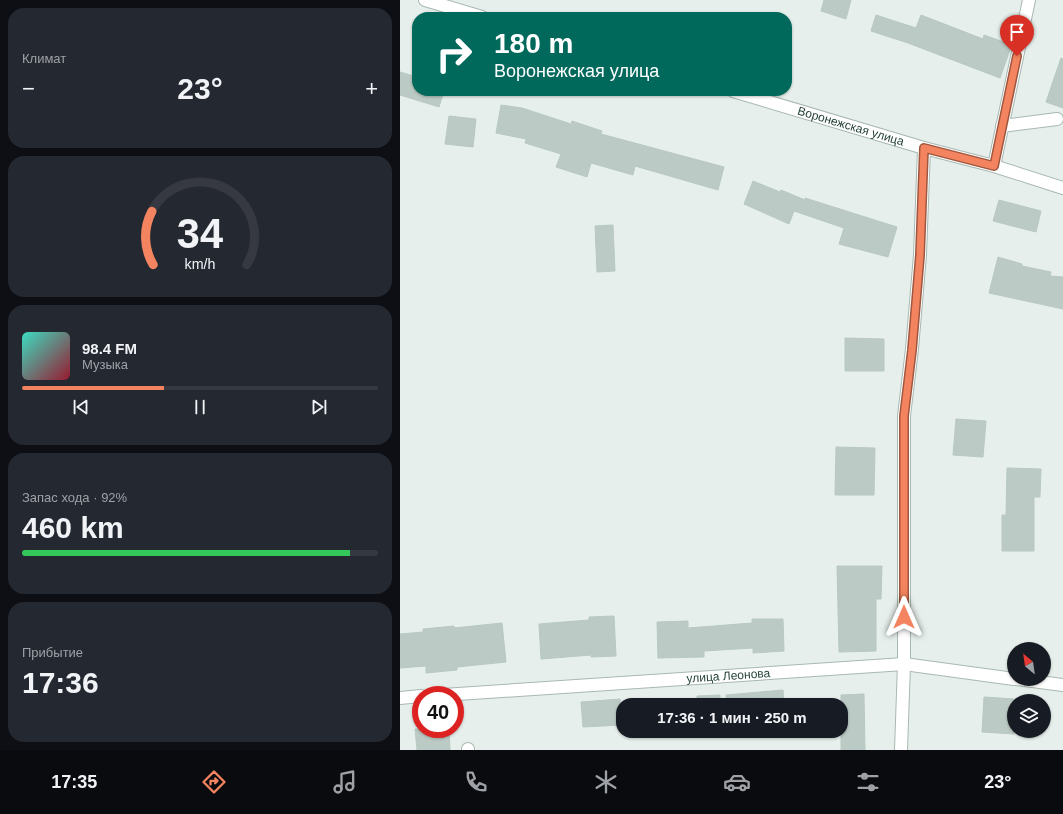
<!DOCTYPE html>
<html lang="ru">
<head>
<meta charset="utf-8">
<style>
  :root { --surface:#171b24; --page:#242831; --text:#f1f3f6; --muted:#9ea1a6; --line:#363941; --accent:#f4845f }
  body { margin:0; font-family:Helvetica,sans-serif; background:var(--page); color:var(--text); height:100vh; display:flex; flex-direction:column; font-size:15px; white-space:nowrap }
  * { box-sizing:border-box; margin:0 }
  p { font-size:13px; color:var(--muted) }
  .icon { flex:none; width:22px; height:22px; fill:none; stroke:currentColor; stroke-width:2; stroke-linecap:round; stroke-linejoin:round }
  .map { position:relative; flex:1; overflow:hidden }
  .side { display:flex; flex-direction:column; gap:8px; padding:8px; background:#0d0f14; width:400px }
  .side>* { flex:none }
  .top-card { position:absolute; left:12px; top:12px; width:380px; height:84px; border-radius:16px; box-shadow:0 1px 3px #0004; background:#00695c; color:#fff; overflow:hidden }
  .needle { width:26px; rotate:331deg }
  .buttons { position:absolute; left:607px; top:642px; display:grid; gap:8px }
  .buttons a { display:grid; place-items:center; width:44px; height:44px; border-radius:50%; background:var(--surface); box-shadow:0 1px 3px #0004; font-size:20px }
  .speed { position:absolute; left:12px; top:686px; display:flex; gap:8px; font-size:20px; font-weight:700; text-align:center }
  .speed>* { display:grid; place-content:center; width:52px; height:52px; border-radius:50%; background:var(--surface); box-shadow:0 1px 3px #0004; line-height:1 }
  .speed .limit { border:6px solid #d22; background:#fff; color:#111 }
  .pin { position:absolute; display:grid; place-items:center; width:34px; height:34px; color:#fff; margin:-41px -17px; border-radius:50% 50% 50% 0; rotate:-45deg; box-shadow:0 0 4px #0007 }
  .pin .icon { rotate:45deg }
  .me { position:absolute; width:44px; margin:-22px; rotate:0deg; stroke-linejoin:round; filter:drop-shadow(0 0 3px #0008) }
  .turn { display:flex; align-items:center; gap:14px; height:84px; padding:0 16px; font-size:18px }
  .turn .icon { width:52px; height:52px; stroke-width:2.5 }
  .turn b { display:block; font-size:28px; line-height:34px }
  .big { font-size:30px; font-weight:700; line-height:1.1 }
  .side .widget { flex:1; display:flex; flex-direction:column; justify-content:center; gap:6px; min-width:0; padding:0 14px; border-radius:16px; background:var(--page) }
  .side .dial { align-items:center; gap:0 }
  .dial svg { height:104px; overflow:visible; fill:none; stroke:var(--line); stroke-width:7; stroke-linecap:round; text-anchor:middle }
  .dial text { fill:var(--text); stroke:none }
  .song { display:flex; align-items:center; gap:12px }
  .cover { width:48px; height:48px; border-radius:6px; background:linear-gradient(135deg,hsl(170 70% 55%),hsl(350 70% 35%)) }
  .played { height:4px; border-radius:2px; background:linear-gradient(90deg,var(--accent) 40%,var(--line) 40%) }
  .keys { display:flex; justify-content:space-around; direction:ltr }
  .heat { display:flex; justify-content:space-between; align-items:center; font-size:22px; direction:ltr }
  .charge { height:6px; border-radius:3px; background:linear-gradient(90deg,#34c759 92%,var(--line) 0) }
  .trip { position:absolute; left:216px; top:698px; width:232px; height:40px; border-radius:16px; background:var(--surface); box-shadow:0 1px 3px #0004; font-weight:700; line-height:40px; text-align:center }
  .tabs { display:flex; height:64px; justify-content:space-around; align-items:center; background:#090b0e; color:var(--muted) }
  .tabs .icon { width:28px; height:28px }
  .tabs .selected { color:var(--accent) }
  .tabs b { font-size:18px; color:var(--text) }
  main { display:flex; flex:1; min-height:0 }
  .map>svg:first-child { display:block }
  .building { fill:#bbcac4; stroke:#b8c9c2 }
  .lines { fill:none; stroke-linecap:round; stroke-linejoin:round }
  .minor-casing { stroke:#a8b8b2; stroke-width:14 }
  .minor { stroke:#fff; stroke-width:12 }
  .route-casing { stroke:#9f563e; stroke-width:10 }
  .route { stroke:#f4845f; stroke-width:7 }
  .labels { text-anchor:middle; stroke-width:3; stroke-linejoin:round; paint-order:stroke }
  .street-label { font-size:12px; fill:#24423a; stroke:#f7fbf9 }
</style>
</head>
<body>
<main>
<section class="side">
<div class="widget"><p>Климат</p>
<div class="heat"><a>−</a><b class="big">23°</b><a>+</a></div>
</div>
<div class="widget dial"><svg viewBox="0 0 100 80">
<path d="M14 69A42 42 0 1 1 86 69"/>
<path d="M14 69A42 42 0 0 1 13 28" stroke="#f4845f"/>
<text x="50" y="56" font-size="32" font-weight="700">34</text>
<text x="50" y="72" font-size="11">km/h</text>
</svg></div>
<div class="widget">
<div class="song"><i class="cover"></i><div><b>98.4 FM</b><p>Музыка</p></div></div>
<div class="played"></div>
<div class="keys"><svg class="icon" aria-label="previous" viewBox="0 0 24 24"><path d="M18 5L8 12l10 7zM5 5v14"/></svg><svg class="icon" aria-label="pause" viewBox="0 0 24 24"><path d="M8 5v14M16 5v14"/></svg><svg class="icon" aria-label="next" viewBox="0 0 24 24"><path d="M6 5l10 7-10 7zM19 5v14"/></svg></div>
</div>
<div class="widget"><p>Запас хода · 92%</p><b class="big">460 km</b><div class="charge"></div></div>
<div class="widget"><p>Прибытие</p><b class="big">17:36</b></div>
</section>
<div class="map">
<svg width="663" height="750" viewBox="0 0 663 750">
  <rect width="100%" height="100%" fill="#e6efeb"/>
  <path class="building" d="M 424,0 L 451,0 L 446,19 L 421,11 Z
    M 476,15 L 516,28 L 521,15 L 583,39 L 584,35 L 612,45 L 611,47 L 600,78 L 508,43 L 471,31 Z
    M 661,58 L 663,59 L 663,108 L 646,102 Z
    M 0,72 L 17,77 L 17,91 L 44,91 L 39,107 L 0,95 L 0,91 L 3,91 L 0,90 Z
    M 101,105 L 122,108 L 171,124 L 172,121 L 202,131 L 201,134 L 324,167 L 318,190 L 235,166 L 233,175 L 191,163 L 187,177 L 156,167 L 161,154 L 125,143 L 126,139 L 96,133 Z
    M 49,116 L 76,119 L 73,147 L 45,144 Z
    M 353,181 L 380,192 L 381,190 L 405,200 L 405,198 L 497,227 L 488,257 L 439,244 L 444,228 L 394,211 L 389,224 L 344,204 Z
    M 599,200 L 641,211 L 636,232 L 593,221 Z
    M 213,225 L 215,271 L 197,272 L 195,226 Z
    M 598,257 L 622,264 L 622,266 L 651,272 L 650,276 L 663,277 L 663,309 L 589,293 Z
    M 445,338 L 484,339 L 484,371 L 445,371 Z
    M 556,419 L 586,421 L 583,457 L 553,455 Z
    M 436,447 L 475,448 L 474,495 L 435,495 Z
    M 607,468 L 641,469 L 640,497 L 634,497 L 634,551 L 602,551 L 602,515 L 606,515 Z
    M 437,566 L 482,566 L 481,599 L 476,599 L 476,651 L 439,652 Z
    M 214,616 L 216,656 L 191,657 L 191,655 L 141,659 L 139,624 L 189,620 L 189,617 Z
    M 352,619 L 383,619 L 384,651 L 353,653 L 353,648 L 304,651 L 304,657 L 258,658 L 257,622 L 288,621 L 288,628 L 352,623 Z
    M 102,623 L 106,662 L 57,667 L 57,670 L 26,673 L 26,666 L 0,668 L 0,634 L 23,632 L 23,629 L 54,626 L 54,628 Z
    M 383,690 L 384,705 L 327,705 L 326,695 Z
    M 464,694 L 465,750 L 441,750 L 441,695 Z
    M 320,695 L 320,705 L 297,705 L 297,696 Z
    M 584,697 L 614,699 L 614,734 L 582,732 Z
    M 220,699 L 222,725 L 183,727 L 181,702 Z
    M 15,729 L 49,729 L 50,750 L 17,750 Z"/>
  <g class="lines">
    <defs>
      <g id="minor">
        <path d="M 25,0 L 82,17"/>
        <path id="s1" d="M 333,91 L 524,148 L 594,166 L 663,188"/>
        <path d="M 602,126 L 657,119"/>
        <path d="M 594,166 L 629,0"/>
        <path d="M 616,679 L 663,685"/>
        <path id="s2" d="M 43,695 L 504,664 L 614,679"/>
        <path d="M 0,698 L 21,696"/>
        <path d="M 68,749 L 68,750"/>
        <path d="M 501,750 L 504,664 L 504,416 L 512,349 L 520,255 L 524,148"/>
      </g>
    </defs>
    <use href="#minor" class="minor-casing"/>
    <use href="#minor" class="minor"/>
  </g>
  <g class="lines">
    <defs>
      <path id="route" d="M 504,617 L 504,416 L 512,350 L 520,255 L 524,148 L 594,166 L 617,56"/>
    </defs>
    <use href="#route" class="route-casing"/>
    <use href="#route" class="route"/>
  </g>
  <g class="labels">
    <g class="street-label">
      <text dy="4" stroke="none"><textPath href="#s1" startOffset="123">Воронежская улица</textPath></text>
      <text dy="4" stroke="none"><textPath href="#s2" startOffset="286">улица Леонова</textPath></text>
    </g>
  </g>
</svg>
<div class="buttons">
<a><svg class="needle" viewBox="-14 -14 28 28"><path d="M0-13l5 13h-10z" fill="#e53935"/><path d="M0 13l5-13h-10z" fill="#9ea1a6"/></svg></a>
<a><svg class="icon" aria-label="layers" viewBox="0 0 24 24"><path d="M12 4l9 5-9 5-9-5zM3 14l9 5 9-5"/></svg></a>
</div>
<div class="speed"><div class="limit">40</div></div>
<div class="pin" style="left:617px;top:56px;background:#d93025"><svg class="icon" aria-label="arrive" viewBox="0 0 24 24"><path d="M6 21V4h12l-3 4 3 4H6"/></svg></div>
<svg class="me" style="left:504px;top:617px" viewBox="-20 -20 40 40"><path d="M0-17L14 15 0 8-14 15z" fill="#f4845f" stroke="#fff" stroke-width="4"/></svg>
<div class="trip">17:36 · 1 мин · 250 m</div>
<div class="top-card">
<div class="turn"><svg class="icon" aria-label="right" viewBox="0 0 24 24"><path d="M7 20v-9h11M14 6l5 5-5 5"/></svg><div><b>180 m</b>Воронежская улица</div></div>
</div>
</div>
</main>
<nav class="tabs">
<b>17:35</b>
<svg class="icon selected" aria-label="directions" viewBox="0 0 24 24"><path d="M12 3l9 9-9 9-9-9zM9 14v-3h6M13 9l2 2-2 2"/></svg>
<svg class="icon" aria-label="music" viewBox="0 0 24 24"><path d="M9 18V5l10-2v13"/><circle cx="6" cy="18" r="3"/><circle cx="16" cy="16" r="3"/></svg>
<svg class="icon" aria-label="phone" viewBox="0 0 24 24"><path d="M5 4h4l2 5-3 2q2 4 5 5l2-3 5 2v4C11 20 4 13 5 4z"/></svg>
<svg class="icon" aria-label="climate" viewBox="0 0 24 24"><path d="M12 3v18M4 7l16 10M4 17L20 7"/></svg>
<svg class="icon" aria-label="car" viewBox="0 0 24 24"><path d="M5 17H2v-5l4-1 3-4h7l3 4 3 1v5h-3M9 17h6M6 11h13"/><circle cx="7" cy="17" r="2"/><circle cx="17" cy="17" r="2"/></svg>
<svg class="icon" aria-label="filters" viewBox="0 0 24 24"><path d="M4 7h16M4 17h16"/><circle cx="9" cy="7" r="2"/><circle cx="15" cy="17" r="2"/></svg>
<b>23°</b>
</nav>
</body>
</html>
